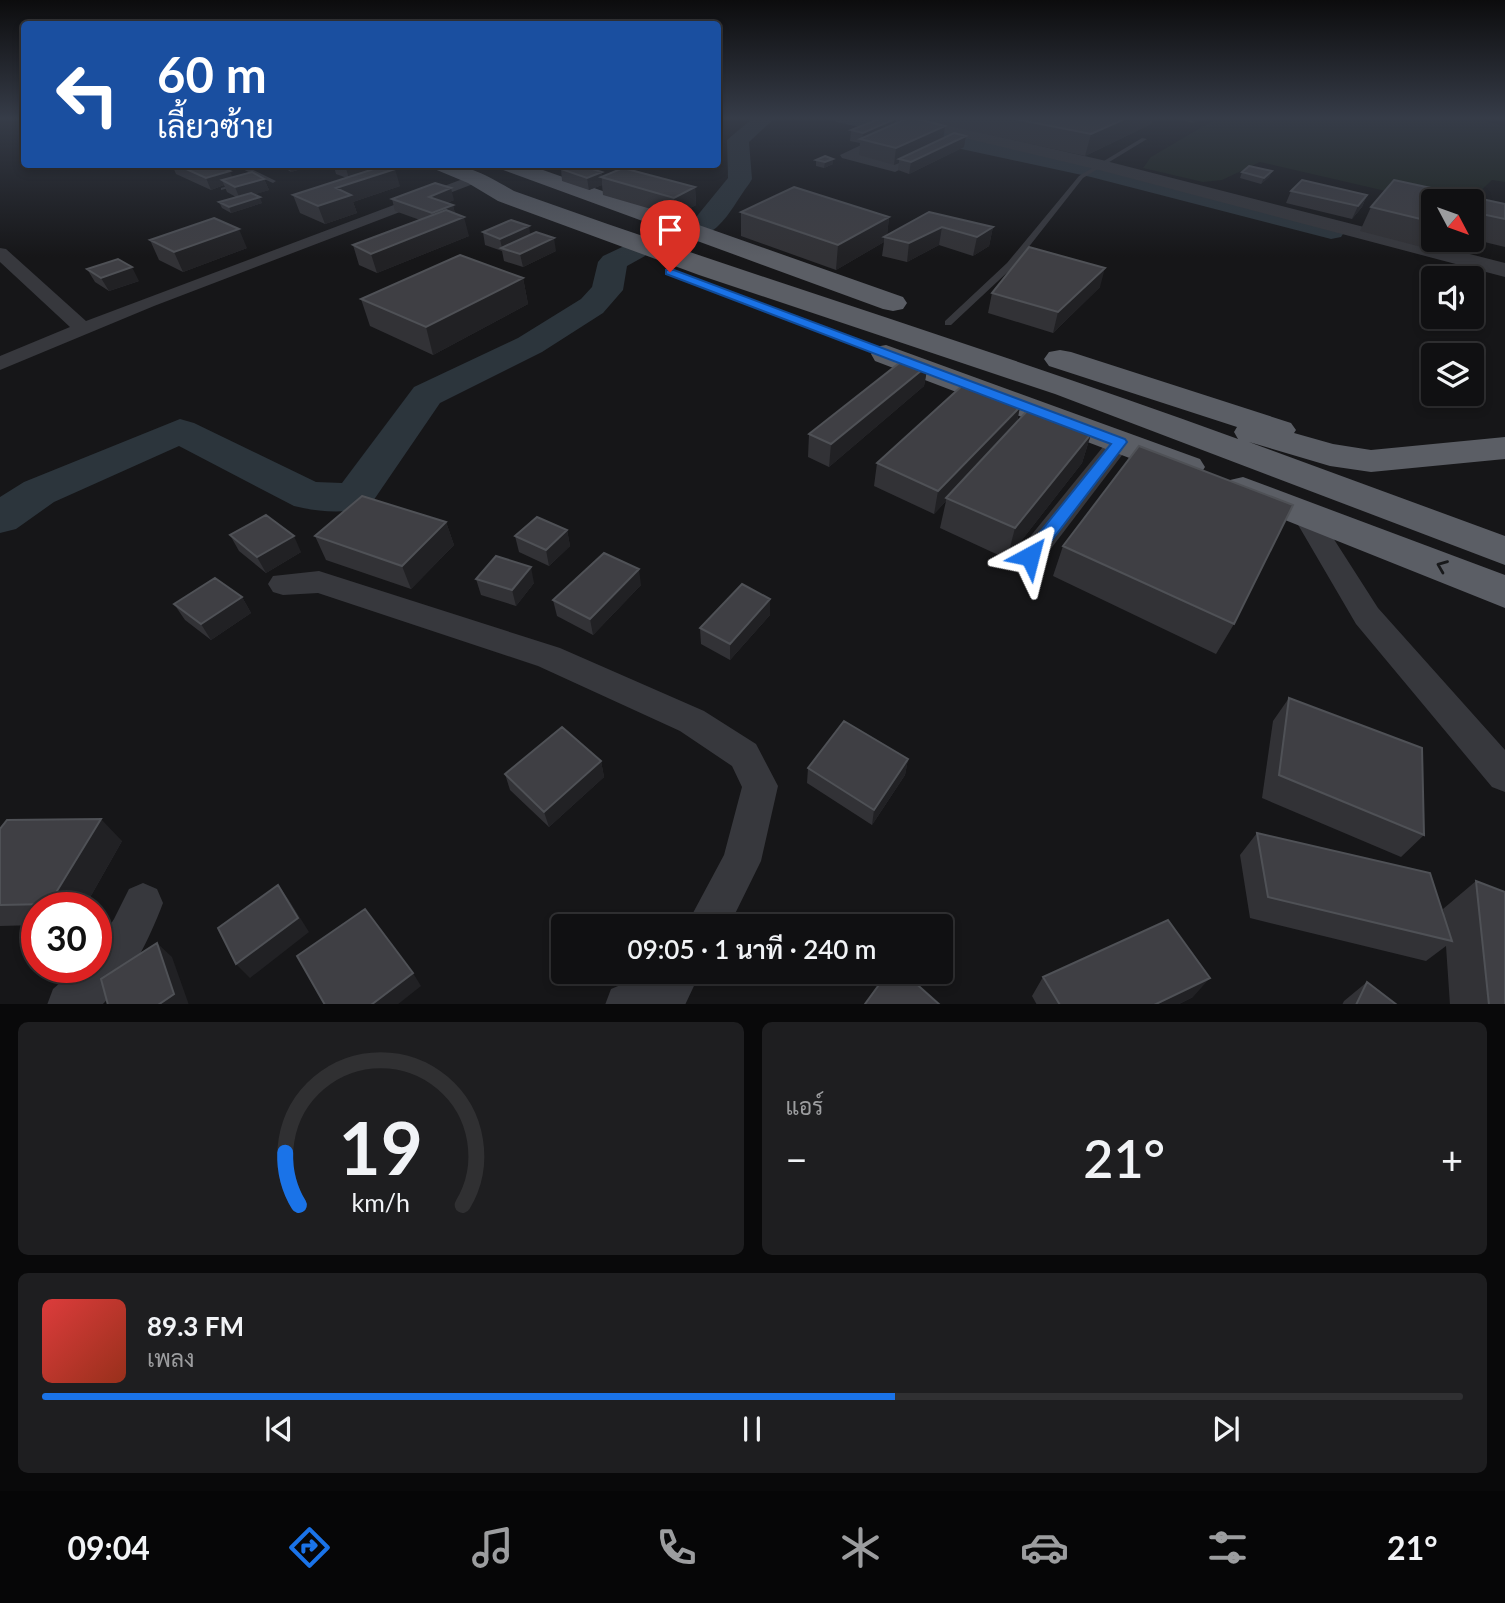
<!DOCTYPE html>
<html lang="th">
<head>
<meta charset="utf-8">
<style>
  :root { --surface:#101012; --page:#1e1e20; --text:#f1f3f6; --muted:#9c9d9f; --line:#303032; --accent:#1a73e8 }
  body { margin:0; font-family:Lato,Sarabun,sans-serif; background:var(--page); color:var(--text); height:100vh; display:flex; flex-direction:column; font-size:26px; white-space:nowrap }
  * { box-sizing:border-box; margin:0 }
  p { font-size:23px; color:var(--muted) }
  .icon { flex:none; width:38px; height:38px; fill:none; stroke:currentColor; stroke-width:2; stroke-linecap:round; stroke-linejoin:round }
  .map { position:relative; height:1004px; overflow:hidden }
  .details { display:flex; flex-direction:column; gap:18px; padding:18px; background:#09090a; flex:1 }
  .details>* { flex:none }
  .top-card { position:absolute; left:21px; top:21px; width:700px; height:147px; border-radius:7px; box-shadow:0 4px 10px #0003,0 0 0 2px var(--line); background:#1a4fa0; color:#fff; overflow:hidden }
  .needle { width:46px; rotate:131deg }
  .fabs { position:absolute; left:1421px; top:189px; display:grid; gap:14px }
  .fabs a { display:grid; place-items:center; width:63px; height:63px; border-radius:7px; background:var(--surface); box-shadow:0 4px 10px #0003,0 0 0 2px var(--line); font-size:35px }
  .speed { position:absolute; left:21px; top:892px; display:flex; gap:14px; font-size:35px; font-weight:700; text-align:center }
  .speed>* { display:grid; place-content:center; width:91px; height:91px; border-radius:50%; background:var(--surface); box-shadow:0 4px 10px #0003,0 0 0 2px var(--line); line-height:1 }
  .speed .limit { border:10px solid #d22; background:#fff; color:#111 }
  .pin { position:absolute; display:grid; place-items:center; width:60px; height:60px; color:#fff; margin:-72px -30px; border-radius:50% 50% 50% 0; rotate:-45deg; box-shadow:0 0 7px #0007 }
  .pin .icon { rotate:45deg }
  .me { position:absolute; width:77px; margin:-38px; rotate:38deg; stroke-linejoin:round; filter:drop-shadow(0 0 5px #0008) }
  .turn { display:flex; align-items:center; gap:24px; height:147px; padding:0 21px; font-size:32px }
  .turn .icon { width:91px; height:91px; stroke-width:2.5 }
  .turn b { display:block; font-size:49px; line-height:60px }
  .big { font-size:52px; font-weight:600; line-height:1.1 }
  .details .widget { flex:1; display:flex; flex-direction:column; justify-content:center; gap:10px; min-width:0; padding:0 24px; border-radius:10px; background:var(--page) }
  .details .dial { align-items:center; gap:0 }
  .dial svg { height:182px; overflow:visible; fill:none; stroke:var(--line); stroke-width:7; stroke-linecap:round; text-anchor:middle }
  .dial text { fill:var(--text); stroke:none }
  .song { display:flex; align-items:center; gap:21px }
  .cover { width:84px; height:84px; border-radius:10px; background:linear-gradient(135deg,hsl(0 70% 55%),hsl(10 70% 35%)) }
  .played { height:7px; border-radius:4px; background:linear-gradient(90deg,var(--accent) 60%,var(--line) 60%) }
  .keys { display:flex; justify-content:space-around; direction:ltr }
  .heat { display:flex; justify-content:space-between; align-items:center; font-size:38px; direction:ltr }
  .details .tiles { flex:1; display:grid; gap:18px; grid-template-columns:1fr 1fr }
  .widget:last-child { grid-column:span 2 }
  .trip { position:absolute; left:551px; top:914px; width:402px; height:70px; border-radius:7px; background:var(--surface); box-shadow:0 4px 10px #0003,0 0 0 2px var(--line); font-weight:600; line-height:70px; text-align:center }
  .tab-bar { display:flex; height:112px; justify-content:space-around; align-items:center; background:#060607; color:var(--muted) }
  .tab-bar .icon { width:49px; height:49px }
  .tab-bar .current { color:var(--accent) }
  .tab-bar b { font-size:32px; color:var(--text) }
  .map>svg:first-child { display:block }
  .green { fill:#1c231d }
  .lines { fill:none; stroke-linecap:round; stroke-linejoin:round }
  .river { fill:#2c353c; fill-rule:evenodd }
  .service { fill:#37383d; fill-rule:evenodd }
  .minor { fill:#37383d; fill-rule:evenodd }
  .tertiary { fill:#37383d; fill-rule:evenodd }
  .trunk { fill:#5b5e65; fill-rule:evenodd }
  .wall { fill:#323236 }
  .shaded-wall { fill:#212124 }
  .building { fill:#3f3f44; stroke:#4f5156; stroke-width:2 }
  .oneway { stroke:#18191b }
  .route { fill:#1a73e8; stroke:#114b97; stroke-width:2 }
</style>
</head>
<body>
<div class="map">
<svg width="1505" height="1005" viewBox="0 0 1505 1005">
  <rect width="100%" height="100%" fill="#161618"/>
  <path class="green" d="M 1219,117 L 1467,117 L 1505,126 L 1505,182 L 1492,180 L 1470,201 L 1433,202 L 1260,162 L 1222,180 L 1203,182 L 1143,168 L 1151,157 Z"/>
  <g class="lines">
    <path class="river" d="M 754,117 L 776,117 L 749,142 L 752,179 L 749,184 C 739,197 730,215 718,226 C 707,237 679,245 664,241 L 660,235 L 664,229 L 697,216 L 728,178 L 727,140 Z
      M 831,117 L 869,117 L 1093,163 L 1341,225 L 1345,231 L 1341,237 L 1331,239 L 1091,177 L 841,123 L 834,121 Z
      M 635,241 L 645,244 L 649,250 L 645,256 L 627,266 L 623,290 L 603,313 L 542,352 L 440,403 L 369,507 C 345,514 318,512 294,506 L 179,446 L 54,502 L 16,529 L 0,533 L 0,497 L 24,482 L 180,419 L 194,423 L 316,482 L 342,483 L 414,387 L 518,338 L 581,299 L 592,287 L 598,262 L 603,256 Z"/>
    <path class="service" d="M 1142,138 L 1147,139 L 1083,178 L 1013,267 L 951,325 L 945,325 L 945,321 L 1007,263 L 1079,176 Z
      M 239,164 L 243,165 L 276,181 L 273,183 L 264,179 L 221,190 L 221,188 L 258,177 L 239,167 Z"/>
    <path class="minor" d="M 891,131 L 896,132 L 896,138 L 860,154 L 894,163 L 924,149 L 929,148 L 936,152 L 895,172 L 842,158 L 840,155 Z
      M 476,174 L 483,178 L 481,181 L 154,306 L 0,370 L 0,356 L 70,327 L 0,262 L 0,248 L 6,249 L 86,321 Z
      M 1120,435 L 1129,437 L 1132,442 L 1040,563 L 1030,566 L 1020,563 L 1016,556 L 1020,549 L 1111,437 Z
      M 1303,502 L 1312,505 L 1378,608 L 1505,750 L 1505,792 L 1492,787 L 1356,624 L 1290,511 L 1294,505 Z
      M 319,571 L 560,648 L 704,711 L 756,744 L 778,786 L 761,861 L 729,926 L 686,926 L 724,855 L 742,787 L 732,766 L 680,731 L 538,666 L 318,593 L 283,595 L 273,592 L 268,584 L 273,576 Z
      M 143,883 L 157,889 L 163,903 C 148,942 132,975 102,1005 L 47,1005 L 53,989 L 77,968 L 96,968 L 96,947 L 114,919 L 129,889 Z
      M 656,971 L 701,971 L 685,1005 L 605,1005 L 611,989 L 637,978 L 650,981 Z"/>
    <path class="tertiary" d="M 887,117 L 914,117 L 1102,160 L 1505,263 L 1505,277 L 1099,170 L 889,120 Z"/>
    <path class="trunk" d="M 429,164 C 468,164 481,172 514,191 C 754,277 998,351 1238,439 L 1234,432 L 1237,427 L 1049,366 L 1044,359 L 1049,352 L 1060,350 L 1071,352 L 1291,423 L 1296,430 L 1294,433 L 1333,444 L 1371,450 L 1505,437 L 1505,459 L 1371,472 L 1330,466 L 1249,442 L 1505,536 L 1505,565 L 1055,394 L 699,275 L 498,201 L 468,183 L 432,168 Z
      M 495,164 L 526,164 L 903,297 L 907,303 L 903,309 L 893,311 L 883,309 L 498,168 Z
      M 886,345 L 1200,459 L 1205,467 L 1200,475 L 1187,478 L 1174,475 L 875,361 L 871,354 L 875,347 Z
      M 1243,477 L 1505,575 L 1505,608 L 1230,498 L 1224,489 L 1230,480 Z"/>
  </g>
  <path class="wall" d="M 908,117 L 1153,117 L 1151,124 L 1085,156 Z
    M 1180,117 L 1211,117 L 1193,123 L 1179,119 Z
    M 895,119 L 895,123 L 943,138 L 964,147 L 909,174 L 898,170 L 899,163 L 894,165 L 859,155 L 860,143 L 850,141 L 851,130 Z
    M 833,159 L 833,164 L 824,168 L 816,166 L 816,160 Z
    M 156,164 L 215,164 L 232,177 L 264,179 L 269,190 L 255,194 L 262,203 L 231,213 L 222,208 L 219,202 L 236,197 L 227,192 L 224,185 L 211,190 L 176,174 L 173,167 L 165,170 Z
    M 278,164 L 317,164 L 291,172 Z
    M 333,164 L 383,164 L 400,186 L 353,202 L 357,213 L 325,224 L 300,213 L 293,195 L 347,178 L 336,174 Z
    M 561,169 L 602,177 L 695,187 L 696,205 L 675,216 L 603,195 L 602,185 L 589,190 L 562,181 Z
    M 1272,171 L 1269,177 L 1261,184 L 1240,178 L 1242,172 Z
    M 1394,180 L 1505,204 L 1505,247 L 1472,239 L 1472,201 L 1433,201 L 1433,240 L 1443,240 L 1437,251 L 1360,231 L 1371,207 Z
    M 1291,191 L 1367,195 L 1362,207 L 1352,219 L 1286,203 Z
    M 392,199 L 454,200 L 447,203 L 453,205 L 455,214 L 469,236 L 377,273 L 359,265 L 353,245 L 420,220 L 395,211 Z
    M 741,212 L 889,217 L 887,235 L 929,212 L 993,227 L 989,246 L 973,256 L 939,245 L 907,262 L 882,256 L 884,242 L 836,270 L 741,236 Z
    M 483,232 L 530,234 L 556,251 L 523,267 L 504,261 L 502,251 L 485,245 Z
    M 150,240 L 247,248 L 183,272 L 159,260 Z
    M 87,269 L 139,281 L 109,291 L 95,282 Z
    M 523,278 L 528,304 L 433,355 L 370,326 L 361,299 Z
    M 1100,287 L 1053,333 L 988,313 L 992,293 Z
    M 928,365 L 924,386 L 829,467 L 808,457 L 809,434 Z
    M 1020,407 L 1017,422 L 1091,434 L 1082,463 L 1007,559 L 940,528 L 946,501 L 934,514 L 874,486 L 877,463 Z
    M 446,522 L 454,545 L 411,589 L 326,560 L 315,536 Z
    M 567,530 L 570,546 L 549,566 L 519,552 L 515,536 Z
    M 230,535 L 301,552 L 266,573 L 239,551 Z
    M 1063,546 L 1234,624 L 1216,654 L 1053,576 Z
    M 476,579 L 534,583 L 516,606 L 481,595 Z
    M 641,585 L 593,635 L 557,616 L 553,600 Z
    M 242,597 L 251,613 L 211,640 L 185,620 L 174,604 Z
    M 770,599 L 770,615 L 730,660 L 701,644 L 700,628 Z
    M 1289,698 L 1424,835 L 1401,857 L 1262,798 L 1273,721 Z
    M 908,759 L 905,775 L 872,825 L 807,783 L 808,768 Z
    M 601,761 L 604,777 L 549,827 L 510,790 L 505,774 Z
    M 0,829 L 122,841 L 84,908 L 37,908 L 37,925 L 0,926 Z
    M 1257,833 L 1444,914 L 1443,909 L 1476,881 L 1505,1005 L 1450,1005 L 1446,946 L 1426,961 L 1250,918 L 1240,855 Z
    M 1043,977 L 1193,997 L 1177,1005 L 1037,1005 L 1032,996 Z
    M 1367,982 L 1397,1005 L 1342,1005 L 1344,1001 Z"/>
  <path class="shaded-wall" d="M 1129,117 L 1153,117 L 1151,124 L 1085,156 L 1091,134 Z
    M 1195,117 L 1211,117 L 1193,123 Z
    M 895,119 L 894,130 L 862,139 L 863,133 Z
    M 945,126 L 943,141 L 899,159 L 899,163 L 894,165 L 896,148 Z
    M 966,136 L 964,147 L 909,174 L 911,162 Z
    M 833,159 L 833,164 L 824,168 L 825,162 Z
    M 163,164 L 172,164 L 173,167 L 165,170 Z
    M 288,164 L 317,164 L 291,172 Z
    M 356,164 L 383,164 L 384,168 L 349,179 L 346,168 Z
    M 395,169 L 400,186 L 353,202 L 357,213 L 325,224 L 318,206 L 336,188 Z
    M 230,171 L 234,182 L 222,180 L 224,185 L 211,190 L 206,178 Z
    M 1272,171 L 1269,177 L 1261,184 L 1264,178 Z
    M 602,172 L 602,185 L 589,190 L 587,178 Z
    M 264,179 L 269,190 L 240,199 L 235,187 Z
    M 695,187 L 696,205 L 675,216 L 674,198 Z
    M 451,188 L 454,200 L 432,209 L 429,197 Z
    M 1367,195 L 1362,207 L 1352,219 L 1358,206 Z
    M 260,197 L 262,203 L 231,213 L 229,207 Z
    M 453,205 L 456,217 L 435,226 L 432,213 Z
    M 464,217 L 469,236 L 377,273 L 371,254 Z
    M 889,217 L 887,237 L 884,237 L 884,242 L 836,270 L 838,245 Z
    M 529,226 L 531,239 L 502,248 L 500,239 Z
    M 942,227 L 939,245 L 907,262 L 909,243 Z
    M 993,227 L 989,246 L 973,256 L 977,237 Z
    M 239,229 L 247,248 L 183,272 L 174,252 Z
    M 554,238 L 556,251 L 523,267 L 520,254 Z
    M 132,267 L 139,281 L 109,291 L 101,278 Z
    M 1105,268 L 1100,287 L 1053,333 L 1058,312 Z
    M 523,278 L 528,304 L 433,355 L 426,327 Z
    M 928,365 L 924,386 L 829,467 L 831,444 Z
    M 1020,407 L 1015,429 L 946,498 L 946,501 L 934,514 L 938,491 Z
    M 1091,434 L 1082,463 L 1007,559 L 1015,528 Z
    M 446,522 L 454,545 L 411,589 L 402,566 Z
    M 567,530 L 570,546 L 549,566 L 546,550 Z
    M 294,536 L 301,552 L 266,573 L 257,557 Z
    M 531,567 L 534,583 L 516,606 L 512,590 Z
    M 639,569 L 641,585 L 593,635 L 590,619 Z
    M 242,597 L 251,613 L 211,640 L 201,624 Z
    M 770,599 L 770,615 L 730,660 L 730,644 Z
    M 908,759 L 905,775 L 872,825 L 874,810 Z
    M 601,761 L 604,777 L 549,827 L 544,812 Z
    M 101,819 L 122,841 L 84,908 L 54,908 L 49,904 Z
    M 278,885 L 289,900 L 309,932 L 250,978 L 236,964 Z
    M 157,943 L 172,957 L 189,1005 L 158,1005 Z
    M 413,973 L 421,986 L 397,1005 L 371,1005 Z
    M 1210,978 L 1193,997 L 1177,1005 L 1154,1005 Z"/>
  <path class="building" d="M 884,117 L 895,119 L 863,133 L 851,130 Z
    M 910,117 L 945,126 L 896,148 L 860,139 Z
    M 1005,117 L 1129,117 L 1091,134 Z
    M 954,133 L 966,136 L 911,162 L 899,159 Z
    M 825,156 L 833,159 L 825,162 L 816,160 Z
    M 175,164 L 215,164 L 230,171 L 206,178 Z
    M 338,164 L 356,164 L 346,168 Z
    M 573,164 L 577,164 L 602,172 L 587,178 L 561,169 Z
    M 386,165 L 395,169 L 336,188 L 351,195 L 318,206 L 293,195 Z
    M 1249,166 L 1272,171 L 1264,178 L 1242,172 Z
    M 623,168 L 695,187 L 674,198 L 601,177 Z
    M 252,172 L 264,179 L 235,187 L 222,180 Z
    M 1302,180 L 1367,195 L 1358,206 L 1291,191 Z
    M 1394,180 L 1505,204 L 1505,219 L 1472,212 L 1472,201 L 1433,201 L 1433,222 L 1371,207 Z
    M 435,183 L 451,188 L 429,197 L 453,205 L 432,213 L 392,199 Z
    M 794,187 L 889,217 L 838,245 L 741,212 Z
    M 251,193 L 260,197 L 229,207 L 219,202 Z
    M 446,210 L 464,217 L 371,254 L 353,245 Z
    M 929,212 L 993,227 L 977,237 L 942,227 L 909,243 L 884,237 Z
    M 214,218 L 239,229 L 174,252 L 150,240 Z
    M 511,220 L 529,226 L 500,239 L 483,232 Z
    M 536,232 L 554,238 L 520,254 L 501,248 Z
    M 1029,247 L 1105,268 L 1058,312 L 992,293 Z
    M 460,255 L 523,278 L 426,327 L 361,299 Z
    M 118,259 L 132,267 L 101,278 L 87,269 Z
    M 907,357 L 928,365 L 831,444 L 809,434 Z
    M 963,385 L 1020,407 L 938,491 L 877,463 Z
    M 1028,410 L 1091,434 L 1015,528 L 946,498 Z
    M 1139,446 L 1293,505 L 1234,624 L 1063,546 Z
    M 362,496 L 446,522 L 402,566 L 315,536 Z
    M 266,515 L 294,536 L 257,557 L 230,535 Z
    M 537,517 L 567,530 L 546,550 L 515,536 Z
    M 604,553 L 639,569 L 590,619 L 553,600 Z
    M 496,556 L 531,567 L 512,590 L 476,579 Z
    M 215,578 L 242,597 L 201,624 L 174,604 Z
    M 742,584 L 770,599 L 730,644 L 700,628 Z
    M 1289,698 L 1422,748 L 1424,835 L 1279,775 Z
    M 844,721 L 908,759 L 874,810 L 808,768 Z
    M 562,727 L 601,761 L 544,812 L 505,774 Z
    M 101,819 L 49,904 L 0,905 L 0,829 L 7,820 Z
    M 1257,833 L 1430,873 L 1452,941 L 1268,897 Z
    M 1476,881 L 1505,892 L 1505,1005 L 1489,1005 Z
    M 278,885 L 298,918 L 236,964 L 218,928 Z
    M 365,909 L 413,973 L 371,1005 L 325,1005 L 297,956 Z
    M 1168,920 L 1210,978 L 1154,1005 L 1060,1005 L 1043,977 Z
    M 157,943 L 174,994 L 158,1005 L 108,1005 L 101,979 Z
    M 889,971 L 902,971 L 940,1005 L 866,1005 L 865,1004 Z
    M 1367,982 L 1397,1005 L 1356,1005 Z"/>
  <defs><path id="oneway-chevron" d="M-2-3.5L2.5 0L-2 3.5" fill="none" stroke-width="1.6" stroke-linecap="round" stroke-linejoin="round" transform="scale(1.75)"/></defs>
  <use class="oneway" href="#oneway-chevron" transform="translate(1442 566) rotate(-158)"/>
  <linearGradient id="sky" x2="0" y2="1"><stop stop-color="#0c0c0d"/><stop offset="0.46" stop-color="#363c48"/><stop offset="1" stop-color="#363c48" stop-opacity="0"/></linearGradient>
  <rect width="1505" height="257" fill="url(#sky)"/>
  <path class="route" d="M 666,270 L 674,270 L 1125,439 L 1127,442 L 1036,561 L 1024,561 L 1022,556 L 1024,552 L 1111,444 L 666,274 Z"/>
</svg>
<div class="fabs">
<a><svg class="needle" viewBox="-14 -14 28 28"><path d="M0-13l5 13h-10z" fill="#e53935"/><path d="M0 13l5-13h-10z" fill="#9c9d9f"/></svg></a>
<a><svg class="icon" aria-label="sound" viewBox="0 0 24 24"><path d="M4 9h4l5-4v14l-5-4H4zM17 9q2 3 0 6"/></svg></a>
<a><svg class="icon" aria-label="layers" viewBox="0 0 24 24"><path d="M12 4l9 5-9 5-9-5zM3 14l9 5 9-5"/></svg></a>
</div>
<div class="speed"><div class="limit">30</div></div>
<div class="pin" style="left:670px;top:272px;background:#d93025"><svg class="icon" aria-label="arrive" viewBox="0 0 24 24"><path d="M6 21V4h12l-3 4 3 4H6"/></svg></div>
<svg class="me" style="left:1030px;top:556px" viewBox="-20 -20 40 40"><path d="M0-17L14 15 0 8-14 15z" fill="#1a73e8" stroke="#fff" stroke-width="4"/></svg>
<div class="trip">09:05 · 1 นาที · 240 m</div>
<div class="top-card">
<div class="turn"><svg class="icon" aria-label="left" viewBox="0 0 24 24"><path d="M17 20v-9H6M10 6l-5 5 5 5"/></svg><div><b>60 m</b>เลี้ยวซ้าย</div></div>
</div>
</div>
<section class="details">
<div class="tiles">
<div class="widget dial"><svg viewBox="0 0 100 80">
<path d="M14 69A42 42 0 1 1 86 69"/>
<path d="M14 69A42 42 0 0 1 8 46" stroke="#1a73e8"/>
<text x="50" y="56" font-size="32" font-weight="700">19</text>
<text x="50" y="72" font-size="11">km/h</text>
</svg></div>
<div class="widget"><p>แอร์</p>
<div class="heat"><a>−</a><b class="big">21°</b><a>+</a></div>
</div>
<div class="widget">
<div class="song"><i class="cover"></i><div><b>89.3 FM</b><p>เพลง</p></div></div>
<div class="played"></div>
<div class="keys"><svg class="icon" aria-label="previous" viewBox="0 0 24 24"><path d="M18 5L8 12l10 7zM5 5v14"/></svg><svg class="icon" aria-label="pause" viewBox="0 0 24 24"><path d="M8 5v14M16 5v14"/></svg><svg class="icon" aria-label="next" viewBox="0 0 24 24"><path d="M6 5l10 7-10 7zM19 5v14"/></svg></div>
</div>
</div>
</section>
<nav class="tab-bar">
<b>09:04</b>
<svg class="icon current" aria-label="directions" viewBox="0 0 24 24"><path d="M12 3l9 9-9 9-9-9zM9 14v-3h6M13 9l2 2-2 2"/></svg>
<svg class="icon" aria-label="music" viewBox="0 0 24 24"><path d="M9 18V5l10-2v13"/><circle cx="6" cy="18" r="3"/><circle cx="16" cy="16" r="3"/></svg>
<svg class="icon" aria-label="phone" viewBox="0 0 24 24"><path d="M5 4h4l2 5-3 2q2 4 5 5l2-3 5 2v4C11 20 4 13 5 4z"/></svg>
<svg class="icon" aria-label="climate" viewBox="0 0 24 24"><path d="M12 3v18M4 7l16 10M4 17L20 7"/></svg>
<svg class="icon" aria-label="car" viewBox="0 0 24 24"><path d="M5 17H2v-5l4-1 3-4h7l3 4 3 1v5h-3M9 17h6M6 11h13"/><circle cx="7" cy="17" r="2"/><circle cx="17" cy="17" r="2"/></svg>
<svg class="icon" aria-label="filters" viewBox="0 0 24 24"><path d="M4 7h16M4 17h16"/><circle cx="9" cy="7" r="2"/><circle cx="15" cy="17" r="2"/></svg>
<b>21°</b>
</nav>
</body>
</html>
